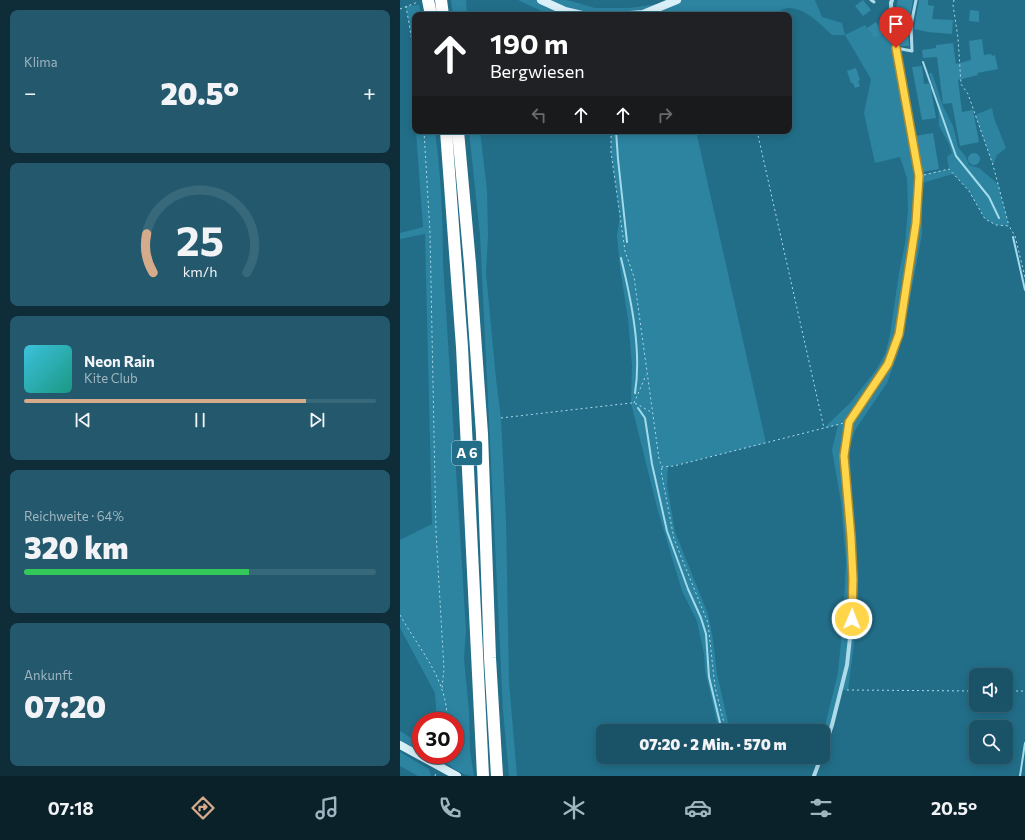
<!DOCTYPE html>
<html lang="de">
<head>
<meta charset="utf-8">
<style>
  :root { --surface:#1a5267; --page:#23586d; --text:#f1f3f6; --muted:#9fb6c0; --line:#38697b; --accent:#d6ab8b }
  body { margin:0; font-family:Commissioner,sans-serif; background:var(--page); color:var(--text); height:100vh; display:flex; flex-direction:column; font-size:15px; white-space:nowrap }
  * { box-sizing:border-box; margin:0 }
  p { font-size:13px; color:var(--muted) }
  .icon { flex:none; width:22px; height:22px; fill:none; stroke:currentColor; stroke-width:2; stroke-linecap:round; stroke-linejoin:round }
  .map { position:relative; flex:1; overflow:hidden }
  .side { display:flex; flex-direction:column; gap:10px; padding:10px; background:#0e2d39; width:400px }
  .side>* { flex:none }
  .banner { position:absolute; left:12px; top:12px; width:380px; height:122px; border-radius:8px; box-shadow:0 2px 10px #0003,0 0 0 1px var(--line); background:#202124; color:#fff; overflow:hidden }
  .tools { position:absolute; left:569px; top:668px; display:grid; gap:8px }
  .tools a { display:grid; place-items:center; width:44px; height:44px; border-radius:8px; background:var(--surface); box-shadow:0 2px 10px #0003,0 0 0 1px var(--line); font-size:20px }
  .speed { position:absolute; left:12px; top:712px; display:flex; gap:8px; font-size:20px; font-weight:700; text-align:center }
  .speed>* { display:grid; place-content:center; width:52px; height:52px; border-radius:50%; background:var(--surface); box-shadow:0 2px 10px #0003,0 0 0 1px var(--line); line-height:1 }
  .speed .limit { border:6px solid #d22; background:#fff; color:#111 }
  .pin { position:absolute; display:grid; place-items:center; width:34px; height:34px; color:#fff; margin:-41px -17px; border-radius:50% 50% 50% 0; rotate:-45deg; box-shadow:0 0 4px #0007 }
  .pin .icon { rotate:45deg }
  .me { position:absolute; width:44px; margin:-22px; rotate:1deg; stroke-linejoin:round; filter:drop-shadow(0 0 3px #0008) }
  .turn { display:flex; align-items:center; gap:14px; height:84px; padding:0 12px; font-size:18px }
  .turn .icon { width:52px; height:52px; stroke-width:2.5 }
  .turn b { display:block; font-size:28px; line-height:34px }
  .lanes { display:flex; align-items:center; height:38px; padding:0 12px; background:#0003; justify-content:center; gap:20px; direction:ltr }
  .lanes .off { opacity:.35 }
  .big { font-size:30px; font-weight:800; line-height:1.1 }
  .side .tile { flex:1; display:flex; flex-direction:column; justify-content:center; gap:6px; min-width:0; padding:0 14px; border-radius:8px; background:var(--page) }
  .side .dial { align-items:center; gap:0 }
  .dial svg { height:104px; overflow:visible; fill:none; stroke:var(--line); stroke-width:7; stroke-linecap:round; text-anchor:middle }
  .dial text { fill:var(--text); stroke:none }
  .song { display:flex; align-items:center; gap:12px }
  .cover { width:48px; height:48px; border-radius:6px; background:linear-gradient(135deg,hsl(190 70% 55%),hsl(170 70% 35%)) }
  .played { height:4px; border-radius:2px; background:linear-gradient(90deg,var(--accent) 80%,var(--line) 80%) }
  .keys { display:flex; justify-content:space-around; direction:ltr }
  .heat { display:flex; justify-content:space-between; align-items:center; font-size:22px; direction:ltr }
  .charge { height:6px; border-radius:3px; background:linear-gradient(90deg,#34c759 64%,var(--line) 0) }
  .trip { position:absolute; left:196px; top:724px; width:234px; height:40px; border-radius:8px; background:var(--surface); box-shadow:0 2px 10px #0003,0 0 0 1px var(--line); font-weight:800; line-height:40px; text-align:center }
  .tab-bar { display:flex; height:64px; justify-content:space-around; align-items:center; background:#0a2129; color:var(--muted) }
  .tab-bar .icon { width:28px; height:28px }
  .tab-bar .active { color:var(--accent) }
  .tab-bar b { font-size:18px; color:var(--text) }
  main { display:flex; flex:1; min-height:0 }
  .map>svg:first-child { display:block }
  .green { fill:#2c84a1 }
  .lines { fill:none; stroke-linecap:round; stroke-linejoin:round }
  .stream { stroke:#a2daeb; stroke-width:2 }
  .building { fill:#3289a6 }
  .path { stroke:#aedbea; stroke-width:1; stroke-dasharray:2 3; stroke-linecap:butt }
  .lane { stroke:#aedbea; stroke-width:3 }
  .street { stroke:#aedbea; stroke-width:4 }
  .secondary { stroke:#d9f0f8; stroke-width:8 }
  .highway { stroke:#fff; stroke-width:12 }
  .route-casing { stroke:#a68a30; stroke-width:10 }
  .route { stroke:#ffd54a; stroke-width:7 }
  .labels { text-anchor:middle; stroke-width:4; stroke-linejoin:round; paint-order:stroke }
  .shield { fill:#226e89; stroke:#bdd4dc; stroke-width:1 }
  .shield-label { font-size:14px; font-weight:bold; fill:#fff }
</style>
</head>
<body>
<main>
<section class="side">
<div class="tile"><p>Klima</p>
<div class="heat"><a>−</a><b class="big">20.5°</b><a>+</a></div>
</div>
<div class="tile dial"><svg viewBox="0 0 100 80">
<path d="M14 69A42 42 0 1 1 86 69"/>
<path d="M14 69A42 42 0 0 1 9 39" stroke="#d6ab8b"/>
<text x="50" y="56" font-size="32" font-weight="700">25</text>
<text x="50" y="72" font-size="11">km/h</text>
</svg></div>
<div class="tile">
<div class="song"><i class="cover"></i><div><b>Neon Rain</b><p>Kite Club</p></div></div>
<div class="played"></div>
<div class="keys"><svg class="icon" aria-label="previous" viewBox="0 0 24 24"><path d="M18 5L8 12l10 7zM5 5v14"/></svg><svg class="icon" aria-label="pause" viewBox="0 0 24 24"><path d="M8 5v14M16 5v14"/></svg><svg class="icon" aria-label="next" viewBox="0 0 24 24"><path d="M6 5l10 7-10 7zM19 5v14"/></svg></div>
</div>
<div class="tile"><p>Reichweite · 64%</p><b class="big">320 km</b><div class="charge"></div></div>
<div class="tile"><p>Ankunft</p><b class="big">07:20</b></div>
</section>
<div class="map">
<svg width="625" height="776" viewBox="0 0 625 776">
  <rect width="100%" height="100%" fill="#226e89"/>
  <path class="green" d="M 51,0 L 66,0 L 67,15 L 53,15 Z
    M 118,0 L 167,0 L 195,8 L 230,8 L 257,4 L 265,0 L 415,0 L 422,17 L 442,23 L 445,35 L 465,25 L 474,39 L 483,33 L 485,28 L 492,27 L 519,175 L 549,169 L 547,157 L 552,153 L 549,144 L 539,126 L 538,101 L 529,73 L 532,73 L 543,106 L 553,126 L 558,147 L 566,157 L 569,165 L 579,168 L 598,184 L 609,226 L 596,225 L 585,219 L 569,191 L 553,174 L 522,183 L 522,234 L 506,319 L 498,353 L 487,383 L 455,430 L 449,449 L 458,580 L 457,620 L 448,690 L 441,690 L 423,751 L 423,734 L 438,673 L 443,620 L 446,563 L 441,502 L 432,450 L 438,425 L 424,428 L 450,403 L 476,370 L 485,354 L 490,335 L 499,273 L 505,244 L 508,208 L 507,178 L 500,157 L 475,163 L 464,113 L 471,79 L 445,35 L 432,35 C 421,25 406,8 389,8 C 384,8 376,13 371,15 L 150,15 Z
    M 19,5 L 21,15 L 15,15 L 15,59 L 6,6 Z
    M 592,108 L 594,118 L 606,148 L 597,155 L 593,165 L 575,115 Z
    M 16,131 L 35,131 C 41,175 43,218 43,263 L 66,630 L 64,659 L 69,712 L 70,751 L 74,776 C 63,776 49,766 41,758 L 37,760 L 28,755 L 55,755 L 55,721 L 37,721 L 35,693 L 0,628 L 0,540 L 32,524 L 25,234 L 0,239 L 0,233 L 23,227 Z
    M 69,131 L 80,131 L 87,190 L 88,235 L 86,273 L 96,379 L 101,418 L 106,520 L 109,682 L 117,776 L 109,776 L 103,710 L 80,235 Z
    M 211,131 L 296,131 L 366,443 L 268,467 L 267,485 L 275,532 L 308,614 L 313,640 L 317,674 L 330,731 L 319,731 L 305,670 L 304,654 L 297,621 L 282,591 L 258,511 L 231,403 L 232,365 L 228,319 L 220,268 L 217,236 L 220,216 L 211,152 Z
    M 0,731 L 21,744 L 21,751 L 0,740 Z
    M 0,752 L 29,769 L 31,776 L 18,776 L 0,766 Z"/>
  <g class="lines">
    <path class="stream" d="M 523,62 L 556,156 L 589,197 L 599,218
      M 216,131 L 218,159 L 227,242
      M 613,237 L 625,290
      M 221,258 C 231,299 242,351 235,393
      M 238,408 L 245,418 L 252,464 L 267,531 L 288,589 L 301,618 L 306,634 L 309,677 L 322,731
      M 620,776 L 625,743"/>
  </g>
  <path class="building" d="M 463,0 L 471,10 L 463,16 L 455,6 Z
    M 498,0 L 513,0 L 508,27 L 495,24 L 495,12 Z
    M 519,0 L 528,0 L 528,5 L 534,6 L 532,19 L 553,20 L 552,34 L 528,32 L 514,29 Z
    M 570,10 L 579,11 L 579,22 L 569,21 Z
    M 476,22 L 484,33 L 474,39 L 467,28 Z
    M 508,31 L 509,46 L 500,46 L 498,33 Z
    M 582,39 L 584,55 L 591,54 L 592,56 L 595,55 L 598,69 L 577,73 L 578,75 L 558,80 L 562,112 L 573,110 L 579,142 L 560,146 L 552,103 L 543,104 L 537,57 L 523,58 L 522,50 L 536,48 L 536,45 L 553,43 L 556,64 L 571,60 L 569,41 Z
    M 522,66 L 524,84 L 530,83 L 536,118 L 522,120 L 512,67 Z
    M 456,68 L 460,80 L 458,81 L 460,86 L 455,88 L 453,83 L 451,83 L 447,71 Z
    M 533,133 L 539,169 L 522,172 L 515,136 Z
    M568 159a6 6 0 1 1 12 0a6 6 0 1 1-12 0Z"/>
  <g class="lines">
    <path class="path" d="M 554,0 L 553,5 L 558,38 L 561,84 L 568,94 L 593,165 L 609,226
      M 6,6 L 15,59
      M 0,9 L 18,2
      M 24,131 L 30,233 L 36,533 L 44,669 L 42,688
      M 211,131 L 211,152 L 225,251 L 234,277 L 259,459 L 262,467 L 274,466 L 444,423
      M 357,131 L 424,428
      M 524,175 L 549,169 L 569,191 L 585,219 L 596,225 L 609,226 L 615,236 L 625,277
      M 234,403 L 246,375
      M 101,418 L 231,403 L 237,404 L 251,412
      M 262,468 L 261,471 L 274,539 L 308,623 L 315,687 L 326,731
      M 0,615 C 19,649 48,680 47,721
      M 447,690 L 576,691
      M 606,691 L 625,691
      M 35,776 L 36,773"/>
    <path class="lane" d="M 471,0 L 474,2
      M 496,48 L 512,51 L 511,25 L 516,0"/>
    <path class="street" d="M 423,751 L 432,725 L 447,665 L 452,619 L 453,579 L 451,537 L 444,457 L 449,422 L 488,364 L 499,334 L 516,223 L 519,176 L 492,27 L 491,3 L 492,0
      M 414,776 L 421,757"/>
    <path class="secondary" d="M 141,0 L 165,11 L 182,15
      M 230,15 L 243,14 L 277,0
      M 0,745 L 57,776"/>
    <path class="highway" d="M 28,0 L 31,15
      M 41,0 L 43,15
      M 46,131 L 62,347 L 83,776
      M 58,131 L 70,264 L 82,434 L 90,658 L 97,776"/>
  </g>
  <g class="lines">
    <defs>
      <path id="route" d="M 452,619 L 453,579 L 451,537 L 444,456 L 449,422 L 488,364 L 499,334 L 516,223 L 519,176 L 496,48"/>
    </defs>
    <use href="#route" class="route-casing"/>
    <use href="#route" class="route"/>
  </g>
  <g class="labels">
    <rect class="shield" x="52" y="441" width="30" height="24" rx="3"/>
    <g class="shield-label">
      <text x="67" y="458">A 6</text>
    </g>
  </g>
</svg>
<div class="tools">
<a><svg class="icon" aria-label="sound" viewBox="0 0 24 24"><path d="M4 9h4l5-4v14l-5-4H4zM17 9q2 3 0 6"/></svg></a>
<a><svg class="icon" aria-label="search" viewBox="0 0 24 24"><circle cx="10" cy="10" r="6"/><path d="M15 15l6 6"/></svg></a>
</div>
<div class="speed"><div class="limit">30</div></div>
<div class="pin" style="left:496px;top:48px;background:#d93025"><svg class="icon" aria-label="arrive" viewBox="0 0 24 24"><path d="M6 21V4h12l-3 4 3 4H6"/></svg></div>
<svg class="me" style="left:452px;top:619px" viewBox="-20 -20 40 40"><circle r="17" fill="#ffd54a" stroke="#fff" stroke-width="3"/><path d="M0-11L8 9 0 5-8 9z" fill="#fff"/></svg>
<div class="trip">07:20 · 2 Min. · 570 m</div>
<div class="banner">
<div class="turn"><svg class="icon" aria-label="ahead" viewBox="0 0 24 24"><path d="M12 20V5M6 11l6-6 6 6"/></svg><div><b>190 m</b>Bergwiesen</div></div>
<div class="lanes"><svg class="icon off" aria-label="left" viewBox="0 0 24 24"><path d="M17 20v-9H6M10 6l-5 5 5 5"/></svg><svg class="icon" aria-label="ahead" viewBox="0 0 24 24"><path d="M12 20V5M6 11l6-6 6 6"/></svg><svg class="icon" aria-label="ahead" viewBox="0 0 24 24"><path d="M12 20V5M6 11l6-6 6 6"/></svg><svg class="icon off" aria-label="right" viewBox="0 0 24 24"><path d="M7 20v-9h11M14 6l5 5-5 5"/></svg></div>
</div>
</div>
</main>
<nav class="tab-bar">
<b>07:18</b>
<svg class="icon active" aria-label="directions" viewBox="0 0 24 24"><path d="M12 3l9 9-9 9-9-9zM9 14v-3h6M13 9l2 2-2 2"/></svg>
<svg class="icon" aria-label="music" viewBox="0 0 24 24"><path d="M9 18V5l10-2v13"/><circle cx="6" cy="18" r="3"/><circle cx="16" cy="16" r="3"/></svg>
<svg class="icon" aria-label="phone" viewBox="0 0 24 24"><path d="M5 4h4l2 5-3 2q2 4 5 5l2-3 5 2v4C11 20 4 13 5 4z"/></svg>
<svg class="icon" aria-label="climate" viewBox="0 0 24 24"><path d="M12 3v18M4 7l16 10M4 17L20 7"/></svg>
<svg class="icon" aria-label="car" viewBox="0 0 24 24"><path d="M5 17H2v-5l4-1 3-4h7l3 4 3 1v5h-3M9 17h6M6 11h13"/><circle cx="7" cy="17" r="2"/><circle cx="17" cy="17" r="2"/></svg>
<svg class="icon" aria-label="filters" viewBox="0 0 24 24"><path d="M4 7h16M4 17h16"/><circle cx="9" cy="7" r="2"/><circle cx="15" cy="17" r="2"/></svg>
<b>20.5°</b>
</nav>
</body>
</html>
